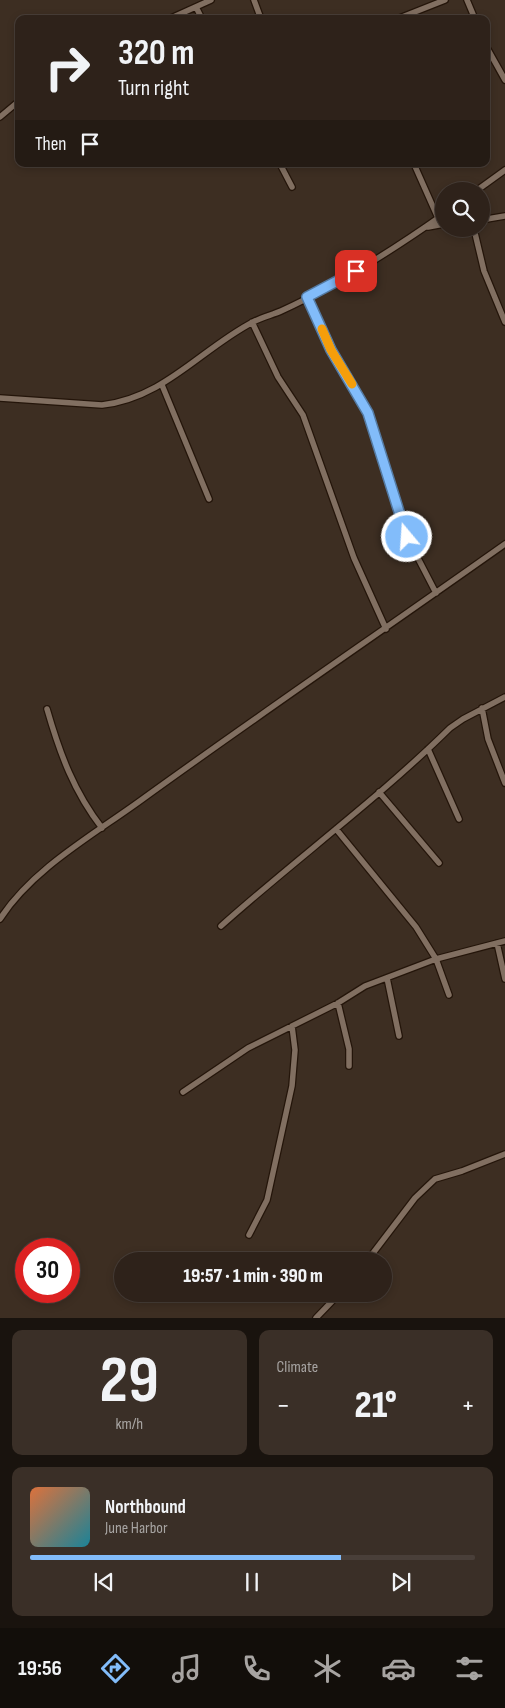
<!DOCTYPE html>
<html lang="en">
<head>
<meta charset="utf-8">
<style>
  :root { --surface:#2e221a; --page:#3a2f27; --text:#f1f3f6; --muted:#a7a4a2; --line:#493f39; --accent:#82bcfa }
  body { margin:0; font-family:"Sofia Sans Condensed",sans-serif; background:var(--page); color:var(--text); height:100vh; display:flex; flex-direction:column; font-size:19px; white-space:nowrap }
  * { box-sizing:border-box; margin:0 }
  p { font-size:16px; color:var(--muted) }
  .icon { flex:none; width:28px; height:28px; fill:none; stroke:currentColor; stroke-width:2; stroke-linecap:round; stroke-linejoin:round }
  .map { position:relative; height:1318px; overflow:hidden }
  .side { display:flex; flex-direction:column; gap:12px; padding:12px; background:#19130e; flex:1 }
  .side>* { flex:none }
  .banner { position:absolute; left:15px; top:15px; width:475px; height:152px; border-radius:10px; box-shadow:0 2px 8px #0003,0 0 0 1px var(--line); background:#2e221a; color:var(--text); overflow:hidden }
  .tools { position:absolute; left:435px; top:182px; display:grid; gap:10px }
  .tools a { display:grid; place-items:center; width:55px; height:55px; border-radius:50%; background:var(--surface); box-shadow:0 2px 8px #0003,0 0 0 1px var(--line); font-size:25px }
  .speed { position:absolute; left:15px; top:1238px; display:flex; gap:10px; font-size:25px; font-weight:700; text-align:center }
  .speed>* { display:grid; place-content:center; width:65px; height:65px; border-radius:50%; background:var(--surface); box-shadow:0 2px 8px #0003,0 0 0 1px var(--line); line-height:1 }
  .speed .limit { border:8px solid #d22; background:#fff; color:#111 }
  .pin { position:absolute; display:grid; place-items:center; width:42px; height:42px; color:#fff; margin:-21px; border-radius:10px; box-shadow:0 2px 8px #0006 }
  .me { position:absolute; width:55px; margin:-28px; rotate:342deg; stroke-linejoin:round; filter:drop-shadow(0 0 4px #0008) }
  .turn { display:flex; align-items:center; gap:18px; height:105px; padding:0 20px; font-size:22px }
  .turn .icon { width:65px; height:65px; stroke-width:2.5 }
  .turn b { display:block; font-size:35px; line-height:42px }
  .then { display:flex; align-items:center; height:48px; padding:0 20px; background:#0003; gap:10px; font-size:19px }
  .big { font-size:38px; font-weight:800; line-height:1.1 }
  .side .card { flex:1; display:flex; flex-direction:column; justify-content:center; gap:8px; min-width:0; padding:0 18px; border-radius:10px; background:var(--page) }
  .side .dial { align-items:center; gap:0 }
  .dial b { font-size:65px; line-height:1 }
  .song { display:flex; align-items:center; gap:15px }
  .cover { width:60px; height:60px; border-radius:8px; background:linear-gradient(135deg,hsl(20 70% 55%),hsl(190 70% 35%)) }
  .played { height:5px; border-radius:2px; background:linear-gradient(90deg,var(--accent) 70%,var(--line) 70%) }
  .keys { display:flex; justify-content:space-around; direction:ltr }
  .heat { display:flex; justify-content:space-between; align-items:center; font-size:28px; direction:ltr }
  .side .tiles { flex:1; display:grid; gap:12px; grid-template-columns:1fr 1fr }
  .card:last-child { grid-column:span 2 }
  .trip { position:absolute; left:114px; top:1252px; width:278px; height:50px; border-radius:25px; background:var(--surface); box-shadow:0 2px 8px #0003,0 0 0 1px var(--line); font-weight:800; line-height:50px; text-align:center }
  .menu { display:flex; height:80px; justify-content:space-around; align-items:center; background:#120e0a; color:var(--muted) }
  .menu .icon { width:35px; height:35px }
  .menu .current { color:var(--accent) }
  .menu b { font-size:22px; color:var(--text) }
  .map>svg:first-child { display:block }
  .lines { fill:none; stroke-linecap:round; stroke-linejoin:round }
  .minor-casing { stroke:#24150a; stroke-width:8 }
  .minor { stroke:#816f61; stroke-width:5.5 }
  .route-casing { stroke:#547aa2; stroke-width:12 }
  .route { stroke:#82bcfa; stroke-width:9 }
  .slow { stroke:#f59e0b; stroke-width:9 }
</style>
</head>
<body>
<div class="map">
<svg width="505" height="1318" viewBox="0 0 505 1318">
  <rect width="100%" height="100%" fill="#3d2e22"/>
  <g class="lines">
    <defs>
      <path id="minor" d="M 254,0 L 261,19
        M 467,0 L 475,19
        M 196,7 L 202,19
        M 169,19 L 211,0
        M 397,19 L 445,0
        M 486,46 L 505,80
        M 0,117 L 19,101
        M 280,164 L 292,187
        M 414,164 L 438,218
        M 476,191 L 505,170
        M 481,220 L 505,216
        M 428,227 L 444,224
        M 474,229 L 484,271 L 505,322
        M 307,297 L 331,350 L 368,413 L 407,537 L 436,593
        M 252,322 L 278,377 L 303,415 L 354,558 L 386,629
        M 162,385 L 209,499
        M 0,398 L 102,405 C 164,398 201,349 253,322 C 262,317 272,315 281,311 C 338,285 393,250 444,214
        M 482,708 L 488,739 L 505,783
        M 47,709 C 60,754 74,792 102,828
        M 428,749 L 459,819
        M 379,792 L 439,863
        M 336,829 L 416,927 L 436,959 L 449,995
        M 0,919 C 33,868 95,834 144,798 C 263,712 385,629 505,544
        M 221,926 C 296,859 378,799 450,728 L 463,719 L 505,697
        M 497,943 L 505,979
        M 387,978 L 399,1036
        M 338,1003 L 349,1049 L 349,1066
        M 183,1092 L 248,1048 L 338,1003 L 365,986 L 436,959 L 505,941
        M 249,1235 L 267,1200 L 292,1086 L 295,1050 L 292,1026
        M 367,1261 L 415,1198 L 435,1179 L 462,1171 L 505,1154
        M 316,1318 L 339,1294"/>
    </defs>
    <use href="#minor" class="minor-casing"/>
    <use href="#minor" class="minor"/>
  </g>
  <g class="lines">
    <defs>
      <path id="route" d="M 356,271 L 307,297 L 331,350 L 368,413 L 407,537"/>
    </defs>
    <use href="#route" class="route-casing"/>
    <use href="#route" class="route"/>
    <path class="slow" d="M 322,329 L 331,350 L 352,384"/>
  </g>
</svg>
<div class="tools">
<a><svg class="icon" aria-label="search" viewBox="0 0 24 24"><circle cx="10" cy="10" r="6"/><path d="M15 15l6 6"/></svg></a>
</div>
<div class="speed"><div class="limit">30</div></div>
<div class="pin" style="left:356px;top:271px;background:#d93025"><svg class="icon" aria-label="arrive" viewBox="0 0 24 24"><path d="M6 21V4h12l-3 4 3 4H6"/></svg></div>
<svg class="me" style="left:407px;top:537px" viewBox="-20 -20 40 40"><circle r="17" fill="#82bcfa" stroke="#fff" stroke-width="3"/><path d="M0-11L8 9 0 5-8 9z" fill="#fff"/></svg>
<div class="trip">19:57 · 1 min · 390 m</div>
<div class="banner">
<div class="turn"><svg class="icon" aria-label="right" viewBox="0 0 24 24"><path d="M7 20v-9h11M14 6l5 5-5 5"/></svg><div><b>320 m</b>Turn right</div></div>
<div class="then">Then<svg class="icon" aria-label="arrive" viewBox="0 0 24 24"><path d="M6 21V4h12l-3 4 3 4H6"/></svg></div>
</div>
</div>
<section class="side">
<div class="tiles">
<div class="card dial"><b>29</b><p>km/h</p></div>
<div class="card"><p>Climate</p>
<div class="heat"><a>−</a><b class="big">21°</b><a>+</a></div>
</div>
<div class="card">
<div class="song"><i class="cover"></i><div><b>Northbound</b><p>June Harbor</p></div></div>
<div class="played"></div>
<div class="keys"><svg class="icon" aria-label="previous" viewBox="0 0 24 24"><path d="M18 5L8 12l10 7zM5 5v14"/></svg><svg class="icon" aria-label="pause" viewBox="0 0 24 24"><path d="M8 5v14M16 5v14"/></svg><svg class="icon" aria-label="next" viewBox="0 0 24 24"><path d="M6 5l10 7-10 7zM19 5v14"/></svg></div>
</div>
</div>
</section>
<nav class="menu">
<b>19:56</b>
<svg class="icon current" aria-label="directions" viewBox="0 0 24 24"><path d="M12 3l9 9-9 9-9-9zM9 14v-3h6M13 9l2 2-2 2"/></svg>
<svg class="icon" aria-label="music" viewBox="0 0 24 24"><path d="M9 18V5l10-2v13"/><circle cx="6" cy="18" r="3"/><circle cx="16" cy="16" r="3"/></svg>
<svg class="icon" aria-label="phone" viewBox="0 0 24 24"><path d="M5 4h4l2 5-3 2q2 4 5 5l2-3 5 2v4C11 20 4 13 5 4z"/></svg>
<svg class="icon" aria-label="climate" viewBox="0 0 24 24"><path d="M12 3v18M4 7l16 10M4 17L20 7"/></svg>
<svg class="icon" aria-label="car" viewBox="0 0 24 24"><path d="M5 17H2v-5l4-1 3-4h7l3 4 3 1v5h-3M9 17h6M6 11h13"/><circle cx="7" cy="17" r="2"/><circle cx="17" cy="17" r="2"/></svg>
<svg class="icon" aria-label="filters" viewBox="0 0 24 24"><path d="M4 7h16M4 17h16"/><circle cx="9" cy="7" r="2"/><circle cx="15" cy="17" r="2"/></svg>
</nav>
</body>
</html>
